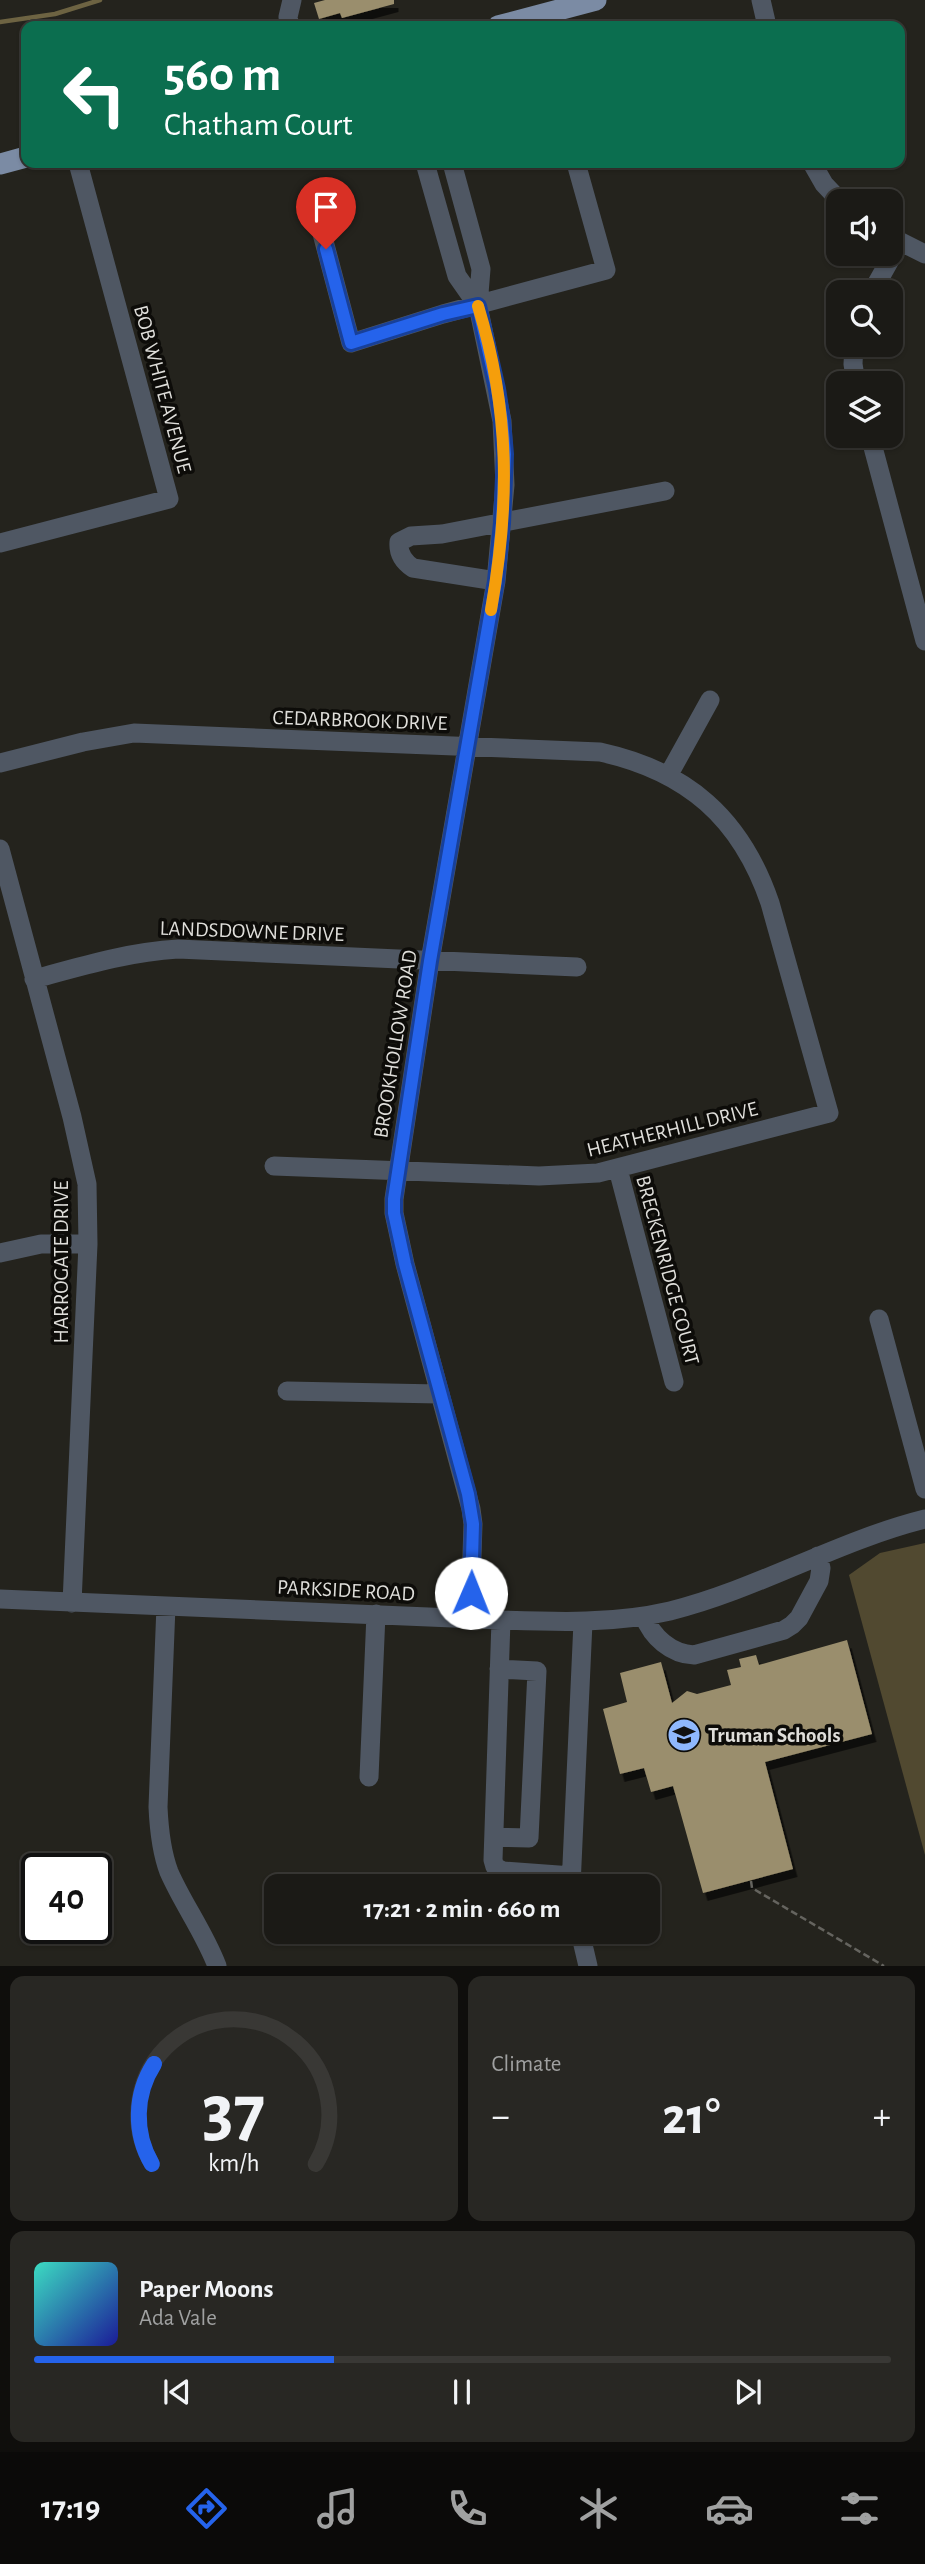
<!DOCTYPE html>
<html lang="en">
<head>
<meta charset="utf-8">
<style>
  :root { --surface:#1b1a16; --page:#282723; --text:#f1f3f6; --muted:#a0a1a1; --line:#393835; --accent:#2563eb }
  body { margin:0; font-family:"Alegreya Sans",sans-serif; background:var(--page); color:var(--text); height:100vh; display:flex; flex-direction:column; font-size:26px; white-space:nowrap }
  * { box-sizing:border-box; margin:0 }
  p { font-size:23px; color:var(--muted) }
  .icon { flex:none; width:38px; height:38px; fill:none; stroke:currentColor; stroke-width:2; stroke-linecap:round; stroke-linejoin:round }
  .map { position:relative; height:1966px; overflow:hidden }
  .side { display:flex; flex-direction:column; gap:10px; padding:10px; background:#0f0e0c; flex:1 }
  .side>* { flex:none }
  .top-card { position:absolute; left:21px; top:21px; width:884px; height:147px; border-radius:14px; box-shadow:0 2px 5px #0004,0 0 0 2px var(--line); background:#0b6e4f; color:#fff; overflow:hidden }
  .tools { position:absolute; left:826px; top:189px; display:grid; gap:14px }
  .tools a { display:grid; place-items:center; width:77px; height:77px; border-radius:14px; background:var(--surface); box-shadow:0 2px 5px #0004,0 0 0 2px var(--line); font-size:35px }
  .speed { position:absolute; left:21px; top:1853px; display:flex; gap:14px; font-size:35px; font-weight:700; text-align:center }
  .speed>* { display:grid; place-content:center; width:91px; height:91px; border-radius:50%; background:var(--surface); box-shadow:0 2px 5px #0004,0 0 0 2px var(--line); line-height:1 }
  .speed .limit { border:4px solid #111; border-radius:10px; background:#fff; color:#111 }
  .pin { position:absolute; display:grid; place-items:center; width:60px; height:60px; color:#fff; margin:-72px -30px; border-radius:50% 50% 50% 0; rotate:-45deg; box-shadow:0 0 7px #0007 }
  .pin .icon { rotate:45deg }
  .me { position:absolute; width:77px; margin:-38px; rotate:1deg; stroke-linejoin:round; filter:drop-shadow(0 0 5px #0008) }
  .turn { display:flex; align-items:center; gap:24px; height:147px; padding:0 28px; font-size:32px }
  .turn .icon { width:91px; height:91px; stroke-width:2.5 }
  .turn b { display:block; font-size:49px; line-height:60px }
  .big { font-size:52px; font-weight:700; line-height:1.1 }
  .side .widget { flex:1; display:flex; flex-direction:column; justify-content:center; gap:10px; min-width:0; padding:0 24px; border-radius:14px; background:var(--page) }
  .side .dial { align-items:center; gap:0 }
  .dial svg { height:182px; overflow:visible; fill:none; stroke:var(--line); stroke-width:7; stroke-linecap:round; text-anchor:middle }
  .dial text { fill:var(--text); stroke:none }
  .song { display:flex; align-items:center; gap:21px }
  .cover { width:84px; height:84px; border-radius:10px; background:linear-gradient(135deg,hsl(170 70% 55%),hsl(240 70% 35%)) }
  .played { height:7px; border-radius:4px; background:linear-gradient(90deg,var(--accent) 35%,var(--line) 35%) }
  .keys { display:flex; justify-content:space-around; direction:ltr }
  .heat { display:flex; justify-content:space-between; align-items:center; font-size:38px; direction:ltr }
  .side .tiles { flex:1; display:grid; gap:10px; grid-template-columns:1fr 1fr }
  .widget:last-child { grid-column:span 2 }
  .trip { position:absolute; left:264px; top:1874px; width:396px; height:70px; border-radius:14px; background:var(--surface); box-shadow:0 2px 5px #0004,0 0 0 2px var(--line); font-weight:700; line-height:70px; text-align:center }
  .tabs { display:flex; height:112px; justify-content:space-around; align-items:center; background:#0b0a09; color:var(--muted) }
  .tabs .icon { width:49px; height:49px }
  .tabs .current { color:var(--accent) }
  .tabs b { font-size:32px; color:var(--text) }
  .map>svg:first-child { display:block }
  .green { fill:#514930 }
  .lines { fill:none; stroke-linecap:round; stroke-linejoin:round }
  .stream { stroke:#6d6342; stroke-width:4.5 }
  .building { fill:#9a8e6d; filter:url(#shadow) }
  .path { stroke:#65645f; stroke-width:2.5; stroke-dasharray:7 3.5; stroke-linecap:butt }
  .minor { stroke:#4f5763; stroke-width:19 }
  .major { stroke:#7b8ba4; stroke-width:21 }
  .route-casing { stroke:#184099; stroke-width:18 }
  .route { stroke:#2563eb; stroke-width:12 }
  .slow { stroke:#f59e0b; stroke-width:12 }
  .labels { text-anchor:middle; stroke-width:7; stroke-linejoin:round; paint-order:stroke }
  .street-label { font-size:21px; fill:#dfdeda; stroke:#0d0c09 }
  .poi-label { font-size:21px; font-weight:bold; fill:#dfdeda; stroke:#0d0c09; text-anchor:start }
</style>
</head>
<body>
<div class="map">
<svg width="925" height="1966" viewBox="0 0 925 1966">
  <defs>
    <filter id="shadow"><feDropShadow dx="4.5" dy="8" stdDeviation="0" flood-color="#0009"/></filter>
  </defs>
  <rect width="100%" height="100%" fill="#24231d"/>
  <path class="green" d="M 925,1543 L 925,1855 L 849,1575 L 880,1553 Z"/>
  <g class="lines">
    <path class="stream" d="M 0,22 L 55,14 L 100,0"/>
  </g>
  <path class="building" d="M 325,0 L 394,0 L 394,4 L 342,18 L 340,13 L 319,19 L 314,3 Z
    M 847,1640 L 872,1734 L 765,1762 L 793,1869 L 703,1893 L 673,1786 L 651,1792 L 644,1768 L 620,1774 L 603,1709 L 627,1702 L 620,1673 L 661,1662 L 672,1703 L 687,1691 L 697,1694 L 731,1685 L 727,1670 L 741,1667 L 739,1659 L 756,1655 L 759,1665 Z"/>
  <g class="lines">
    <path class="path" d="M 751,1881 L 752,1888 L 884,1966"/>
    <path class="minor" d="M 761,0 L 767,26
      M 290,26 L 288,17 L 292,0
      M 425,163 L 457,276 L 478,306
      M 452,163 L 481,269 L 478,306 L 502,421 L 505,485 L 496,581 L 430,961 L 394,1199 L 394,1213 L 405,1264 L 471,1509 L 473,1524 L 470,1618
      M 812,163 L 824,184 L 840,201
      M 320,226 L 351,343 L 443,314 L 606,270 L 576,163
      M 891,237 L 925,254
      M 872,292 L 900,242
      M 854,345 L 853,364 L 856,383
      M 870,436 L 925,641
      M 0,543 L 169,499 L 78,163
      M 496,581 L 413,568 C 404,562 398,554 399,542 L 411,536 L 442,534 L 665,491
      M 0,763 L 83,742 L 134,733 L 600,752 C 687,771 741,818 770,903 L 829,1113 L 598,1173 L 539,1176 L 274,1166
      M 668,776 L 710,700
      M 0,849 L 72,1117 L 87,1184 L 88,1244 L 72,1603
      M 34,979 C 82,966 128,952 178,949 L 577,967
      M 618,1169 L 674,1382
      M 0,1253 L 41,1244 L 88,1244
      M 879,1319 L 925,1489
      M 287,1391 L 439,1394
      M 0,1599 L 501,1620 C 558,1622 614,1624 670,1611 C 758,1589 837,1541 925,1519
      M 166,1606 L 158,1807 C 159,1829 161,1851 169,1872 C 183,1904 204,1932 217,1966
      M 644,1616 C 652,1637 671,1654 694,1655 L 784,1630 L 792,1625 L 799,1618 L 819,1581 L 821,1568 L 818,1556
      M 501,1620 L 493,1860 L 495,1867 L 503,1871 L 572,1876
      M 369,1777 L 376,1614
      M 494,1837 L 529,1838 L 537,1671 L 499,1669
      M 571,1886 L 583,1622
      M 580,1932 L 588,1966"/>
    <path class="major" d="M 498,26 L 596,0
      M 0,164 L 26,157"/>
  </g>
  <g class="lines">
    <defs>
      <path id="route" d="M 326,249 L 351,343 L 443,314 L 478,306 L 497,389 L 502,421 L 505,454 L 502,523 L 496,581 L 430,961 L 394,1199 L 394,1213 L 405,1264 L 468,1494 L 473,1524 L 471,1593"/>
    </defs>
    <use href="#route" class="route-casing"/>
    <use href="#route" class="route"/>
    <path class="slow" d="M 478,306 C 510,411 510,503 491,610"/>
  </g>
  <defs>
    <symbol id="school-disc" viewBox="-11 -11 22 22"><circle r="9.5" fill="#8fb8fd" stroke="#0d0c09"/><path d="M0-5L7-2L0 1L-7-2ZM-4 1L0 2.5L4 1V4Q0 6-4 4Z" fill="#111"/></symbol>
  </defs>
  <g fill-rule="evenodd">
    <use href="#school-disc" x="665" y="1716" width="38" height="38"/>
  </g>
  <g class="labels">
    <g class="street-label">
      <text transform="translate(163 389) rotate(75)" y="7">BOB WHITE AVENUE</text>
      <text transform="translate(360 720) rotate(2)" y="7">CEDARBROOK DRIVE</text>
      <text transform="translate(252 931) rotate(2)" y="7">LANDSDOWNE DRIVE</text>
      <text transform="translate(395 1044) rotate(-81)" y="7">BROOKHOLLOW ROAD</text>
      <text transform="translate(672 1129) rotate(-14)" y="7">HEATHERHILL DRIVE</text>
      <text transform="translate(61 1262) rotate(-90)" y="7">HARROGATE DRIVE</text>
      <text transform="translate(668 1270) rotate(75)" y="7">BRECKENRIDGE COURT</text>
      <text transform="translate(346 1590) rotate(3)" y="7">PARKSIDE ROAD</text>
    </g>
    <g class="poi-label">
      <text x="708" y="1742">Truman Schools</text>
    </g>
  </g>
</svg>
<div class="tools">
<a><svg class="icon" aria-label="sound" viewBox="0 0 24 24"><path d="M4 9h4l5-4v14l-5-4H4zM17 9q2 3 0 6"/></svg></a>
<a><svg class="icon" aria-label="search" viewBox="0 0 24 24"><circle cx="10" cy="10" r="6"/><path d="M15 15l6 6"/></svg></a>
<a><svg class="icon" aria-label="layers" viewBox="0 0 24 24"><path d="M12 4l9 5-9 5-9-5zM3 14l9 5 9-5"/></svg></a>
</div>
<div class="speed"><div class="limit">40</div></div>
<div class="pin" style="left:326px;top:249px;background:#d93025"><svg class="icon" aria-label="arrive" viewBox="0 0 24 24"><path d="M6 21V4h12l-3 4 3 4H6"/></svg></div>
<svg class="me" style="left:471px;top:1593px" viewBox="-20 -20 40 40"><circle r="19" fill="#fff"/><path d="M0-13L10 11 0 6-10 11z" fill="#2563eb"/></svg>
<div class="trip">17:21 · 2 min · 660 m</div>
<div class="top-card">
<div class="turn"><svg class="icon" aria-label="left" viewBox="0 0 24 24"><path d="M17 20v-9H6M10 6l-5 5 5 5"/></svg><div><b>560 m</b>Chatham Court</div></div>
</div>
</div>
<section class="side">
<div class="tiles">
<div class="widget dial"><svg viewBox="0 0 100 80">
<path d="M14 69A42 42 0 1 1 86 69"/>
<path d="M14 69A42 42 0 0 1 15 25" stroke="#2563eb"/>
<text x="50" y="56" font-size="32" font-weight="700">37</text>
<text x="50" y="72" font-size="11">km/h</text>
</svg></div>
<div class="widget"><p>Climate</p>
<div class="heat"><a>−</a><b class="big">21°</b><a>+</a></div>
</div>
<div class="widget">
<div class="song"><i class="cover"></i><div><b>Paper Moons</b><p>Ada Vale</p></div></div>
<div class="played"></div>
<div class="keys"><svg class="icon" aria-label="previous" viewBox="0 0 24 24"><path d="M18 5L8 12l10 7zM5 5v14"/></svg><svg class="icon" aria-label="pause" viewBox="0 0 24 24"><path d="M8 5v14M16 5v14"/></svg><svg class="icon" aria-label="next" viewBox="0 0 24 24"><path d="M6 5l10 7-10 7zM19 5v14"/></svg></div>
</div>
</div>
</section>
<nav class="tabs">
<b>17:19</b>
<svg class="icon current" aria-label="directions" viewBox="0 0 24 24"><path d="M12 3l9 9-9 9-9-9zM9 14v-3h6M13 9l2 2-2 2"/></svg>
<svg class="icon" aria-label="music" viewBox="0 0 24 24"><path d="M9 18V5l10-2v13"/><circle cx="6" cy="18" r="3"/><circle cx="16" cy="16" r="3"/></svg>
<svg class="icon" aria-label="phone" viewBox="0 0 24 24"><path d="M5 4h4l2 5-3 2q2 4 5 5l2-3 5 2v4C11 20 4 13 5 4z"/></svg>
<svg class="icon" aria-label="climate" viewBox="0 0 24 24"><path d="M12 3v18M4 7l16 10M4 17L20 7"/></svg>
<svg class="icon" aria-label="car" viewBox="0 0 24 24"><path d="M5 17H2v-5l4-1 3-4h7l3 4 3 1v5h-3M9 17h6M6 11h13"/><circle cx="7" cy="17" r="2"/><circle cx="17" cy="17" r="2"/></svg>
<svg class="icon" aria-label="filters" viewBox="0 0 24 24"><path d="M4 7h16M4 17h16"/><circle cx="9" cy="7" r="2"/><circle cx="15" cy="17" r="2"/></svg>
</nav>
</body>
</html>
